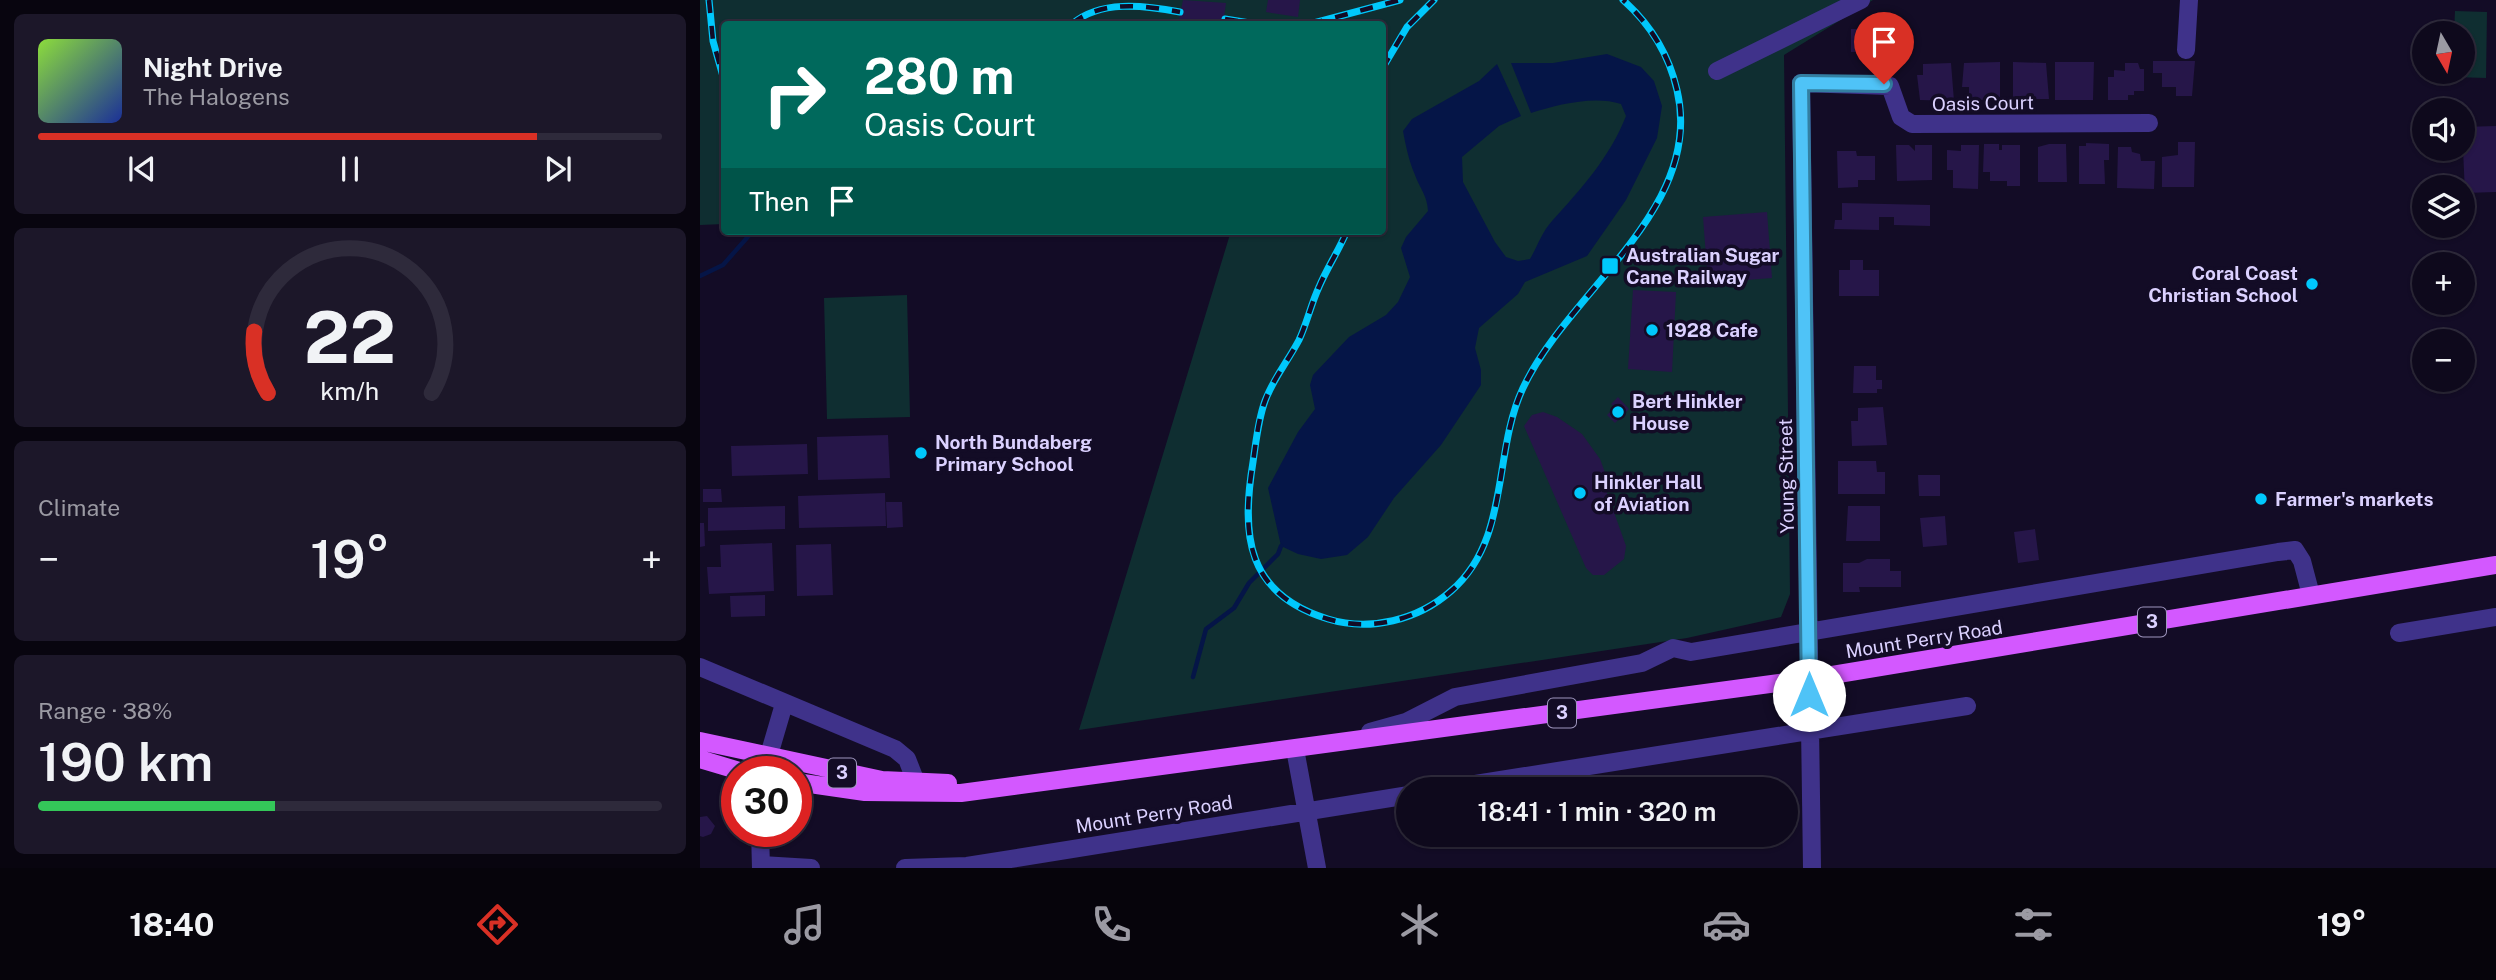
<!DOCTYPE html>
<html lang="en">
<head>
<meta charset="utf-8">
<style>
  :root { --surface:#0e091c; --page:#1c1729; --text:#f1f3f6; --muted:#9b9aa3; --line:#2e2a3b; --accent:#d93025 }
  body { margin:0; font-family:"Public Sans",sans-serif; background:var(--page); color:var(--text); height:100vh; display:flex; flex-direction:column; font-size:26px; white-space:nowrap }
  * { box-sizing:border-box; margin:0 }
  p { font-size:23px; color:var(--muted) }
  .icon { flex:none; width:38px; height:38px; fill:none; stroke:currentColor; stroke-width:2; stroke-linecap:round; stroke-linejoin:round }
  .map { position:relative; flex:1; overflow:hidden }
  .panel { display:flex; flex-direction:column; gap:14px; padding:14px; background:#08050f; width:700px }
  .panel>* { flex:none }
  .guide { position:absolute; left:21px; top:21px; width:665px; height:214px; border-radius:7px; box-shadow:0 2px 5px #0004,0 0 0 2px var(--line); background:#00695c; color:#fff; overflow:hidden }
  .needle { width:46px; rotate:171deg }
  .tools { position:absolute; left:1712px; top:21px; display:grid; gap:14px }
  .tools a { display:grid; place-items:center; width:63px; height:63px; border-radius:50%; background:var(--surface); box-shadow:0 2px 5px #0004,0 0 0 2px var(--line); font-size:35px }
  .speed { position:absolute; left:21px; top:756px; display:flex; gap:14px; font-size:35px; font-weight:700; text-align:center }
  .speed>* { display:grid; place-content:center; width:91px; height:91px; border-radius:50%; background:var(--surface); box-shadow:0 2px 5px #0004,0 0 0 2px var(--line); line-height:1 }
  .speed .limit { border:10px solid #d22; background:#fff; color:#111 }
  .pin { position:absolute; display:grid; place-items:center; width:60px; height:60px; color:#fff; margin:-72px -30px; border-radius:50% 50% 50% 0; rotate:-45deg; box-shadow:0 0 7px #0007 }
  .pin .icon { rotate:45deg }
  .me { position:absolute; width:77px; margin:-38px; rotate:0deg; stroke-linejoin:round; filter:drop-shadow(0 0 5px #0008) }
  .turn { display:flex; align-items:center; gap:24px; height:147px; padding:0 28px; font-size:32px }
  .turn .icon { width:91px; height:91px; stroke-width:2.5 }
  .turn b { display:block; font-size:49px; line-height:60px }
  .then { display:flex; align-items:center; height:66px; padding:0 28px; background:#0003; gap:14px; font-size:26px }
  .big { font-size:52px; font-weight:600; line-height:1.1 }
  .panel .tile { flex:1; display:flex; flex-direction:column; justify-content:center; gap:10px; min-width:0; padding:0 24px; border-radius:10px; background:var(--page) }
  .panel .dial { align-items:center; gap:0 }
  .dial svg { height:182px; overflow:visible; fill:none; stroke:var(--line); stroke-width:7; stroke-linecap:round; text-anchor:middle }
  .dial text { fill:var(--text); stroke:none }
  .song { display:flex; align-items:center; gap:21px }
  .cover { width:84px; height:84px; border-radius:10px; background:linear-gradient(135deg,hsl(90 70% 55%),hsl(230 70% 35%)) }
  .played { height:7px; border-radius:4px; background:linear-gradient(90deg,var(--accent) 80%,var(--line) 80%) }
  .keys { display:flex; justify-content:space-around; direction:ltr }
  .heat { display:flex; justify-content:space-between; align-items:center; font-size:38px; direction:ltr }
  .charge { height:10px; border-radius:5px; background:linear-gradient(90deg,#34c759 38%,var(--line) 0) }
  .trip { position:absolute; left:696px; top:777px; width:402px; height:70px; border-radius:35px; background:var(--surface); box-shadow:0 2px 5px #0004,0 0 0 2px var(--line); font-weight:600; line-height:70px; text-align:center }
  .menu { display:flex; height:112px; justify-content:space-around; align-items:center; background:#06040b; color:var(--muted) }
  .menu .icon { width:49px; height:49px }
  .menu .active { color:var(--accent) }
  .menu b { font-size:32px; color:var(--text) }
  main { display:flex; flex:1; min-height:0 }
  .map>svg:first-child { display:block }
  .green { fill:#0f2e31 }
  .water { fill:#051547 }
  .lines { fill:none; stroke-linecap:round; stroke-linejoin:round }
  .stream { stroke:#051547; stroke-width:4.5 }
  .building { fill:#261649 }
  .minor { stroke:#3f328a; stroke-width:18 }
  .major { stroke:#d358ff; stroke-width:18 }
  .rail-casing { stroke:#00c8fc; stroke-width:7 }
  .rail { stroke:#130c26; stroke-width:4.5; stroke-dasharray:13; stroke-linecap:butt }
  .route-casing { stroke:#337fa1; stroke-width:18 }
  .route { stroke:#4fc3f7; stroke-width:12 }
  .poi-dot { fill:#00c8fc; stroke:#130c26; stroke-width:2.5 }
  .labels { text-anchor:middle; stroke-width:7; stroke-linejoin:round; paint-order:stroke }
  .shield { fill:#130c26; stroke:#9f96be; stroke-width:2 }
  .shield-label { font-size:18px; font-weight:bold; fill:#dbd1ff }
  .street-label { font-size:19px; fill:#dbd1ff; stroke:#130c26 }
  .poi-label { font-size:19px; font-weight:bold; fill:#dbd1ff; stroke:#130c26; text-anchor:start }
</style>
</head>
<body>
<main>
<section class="panel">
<div class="tile">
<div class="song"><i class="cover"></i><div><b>Night Drive</b><p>The Halogens</p></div></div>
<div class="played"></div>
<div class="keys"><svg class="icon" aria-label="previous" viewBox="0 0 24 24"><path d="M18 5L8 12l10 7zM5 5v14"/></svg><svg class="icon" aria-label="pause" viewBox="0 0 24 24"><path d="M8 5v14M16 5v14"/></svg><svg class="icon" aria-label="next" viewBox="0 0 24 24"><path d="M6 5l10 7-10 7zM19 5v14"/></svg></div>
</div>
<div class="tile dial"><svg viewBox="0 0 100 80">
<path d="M14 69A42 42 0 1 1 86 69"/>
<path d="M14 69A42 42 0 0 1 8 42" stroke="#d93025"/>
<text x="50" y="56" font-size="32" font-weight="700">22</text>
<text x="50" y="72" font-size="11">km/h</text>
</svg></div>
<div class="tile"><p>Climate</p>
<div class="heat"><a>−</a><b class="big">19°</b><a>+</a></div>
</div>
<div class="tile"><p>Range · 38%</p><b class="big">190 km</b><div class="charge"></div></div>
</section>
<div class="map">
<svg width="1796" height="868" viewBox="0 0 1796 868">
  <rect width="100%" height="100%" fill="#130c26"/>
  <path class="green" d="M 0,0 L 1173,0 L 1084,55 L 1090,594 L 1081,617 L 987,638 L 379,730 L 531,231 L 682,231 L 682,24 L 24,24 L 24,224 L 0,225 Z
    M 1755,11 L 1787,12 L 1786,78 L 1754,77 L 1754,72 L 1762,72 L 1762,33 L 1754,33 Z
    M 207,295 L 210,417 L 127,419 L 124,298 Z"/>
  <path class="water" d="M 907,54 L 941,67 L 954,81 L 962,106 L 957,138 L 926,200 L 887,256 L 825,282 L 818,294 L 779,328 L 775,348 L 781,370 L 781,385 L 741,445 L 694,498 L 668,537 L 647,555 L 621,559 L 598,554 L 581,546 L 568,488 L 598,432 L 615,409 L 610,385 L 613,375 L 649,337 L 686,315 L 698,302 L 710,277 L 701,248 L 706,237 L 728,211 C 727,195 720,189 715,175 C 709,161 706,147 703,131 L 712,119 L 779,81 L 797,64 L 821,116 L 799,126 L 762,157 L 763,182 L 795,242 L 806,257 L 818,261 L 830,259 C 837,247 842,232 852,221 C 881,189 910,157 926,116 L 921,104 C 894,95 856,105 831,113 L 811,63 L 853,63 Z"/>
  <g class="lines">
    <path class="stream" d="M 0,276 L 23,265 L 53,231
      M 493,677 L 506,629 L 534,608 L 549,583 L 578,554 L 581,546"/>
  </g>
  <path class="building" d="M 483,0 L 526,3 L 523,24 L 478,24 Z
    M 568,0 L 600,0 L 598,17 L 566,12 Z
    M 1151,29 L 1194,29 L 1194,51 L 1151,52 Z
    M 1453,61 L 1495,61 L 1492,96 L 1476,96 L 1476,87 L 1462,87 L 1462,73 L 1453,73 Z
    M 1300,62 L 1300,100 L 1269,100 L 1269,87 L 1262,87 L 1264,63 Z
    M 1313,62 L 1346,63 L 1349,99 L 1313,99 Z
    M 1355,62 L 1394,62 L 1393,100 L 1355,100 Z
    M 1251,63 L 1254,101 L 1220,100 L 1217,75 L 1223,75 L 1223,64 Z
    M 1425,63 L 1438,63 L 1440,69 L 1444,69 L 1444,91 L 1434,91 L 1434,95 L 1428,95 L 1428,100 L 1408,100 L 1408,77 L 1414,77 L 1414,70 L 1425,71 Z
    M 1796,126 L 1796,192 L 1765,193 L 1762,127 Z
    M 1478,142 L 1495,142 L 1494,187 L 1462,187 L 1462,157 L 1478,155 Z
    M 1386,143 L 1409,144 L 1409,160 L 1404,160 L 1405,184 L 1379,184 L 1379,146 L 1386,146 Z
    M 1284,144 L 1299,144 L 1299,150 L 1302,150 L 1302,145 L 1320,145 L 1320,186 L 1307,186 L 1307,181 L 1290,181 L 1290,172 L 1283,172 Z
    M 1349,144 L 1366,144 L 1367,182 L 1338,182 L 1338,147 Z
    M 1196,145 L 1209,145 L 1215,151 L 1215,145 L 1232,145 L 1232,180 L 1197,181 Z
    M 1261,145 L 1279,145 L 1278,189 L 1253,188 L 1253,170 L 1247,170 L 1247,150 L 1261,151 Z
    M 1418,147 L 1431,147 L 1432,152 L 1440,154 L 1441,161 L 1455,161 L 1454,189 L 1417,188 Z
    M 1137,151 L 1156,151 L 1157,156 L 1175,156 L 1175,180 L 1158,180 L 1158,187 L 1138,188 Z
    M 1142,203 L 1230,205 L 1230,226 L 1194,225 L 1194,217 L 1179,217 L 1179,230 L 1134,229 L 1135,220 L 1142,220 Z
    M 1067,212 L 1072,278 L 1008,283 L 1003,217 Z
    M 1150,260 L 1163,260 L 1163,270 L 1179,270 L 1179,296 L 1139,296 L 1139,270 L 1150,270 Z
    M 933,290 L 976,292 L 972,372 L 928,369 Z
    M 1154,366 L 1176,366 L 1176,380 L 1182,380 L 1182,389 L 1177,389 L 1177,393 L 1153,393 Z
    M 918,397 L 929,409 L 915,423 L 907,415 L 915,407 L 911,404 Z
    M 1183,407 L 1187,445 L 1152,446 L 1151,421 L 1158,421 L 1158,408 Z
    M 843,412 L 857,417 L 882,434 L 900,459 L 907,478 L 905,487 L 926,546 L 924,559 L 904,575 L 893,575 L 886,568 L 824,426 L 832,415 Z
    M 188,435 L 190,478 L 118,480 L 117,437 Z
    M 107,444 L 108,474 L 32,476 L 31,446 Z
    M 1138,461 L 1176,461 L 1177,472 L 1185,472 L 1185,494 L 1138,494 Z
    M 1218,475 L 1240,475 L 1240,496 L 1219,496 Z
    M 3,489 L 21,489 L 22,502 L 3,502 Z
    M 185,493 L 186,526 L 99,528 L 98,496 Z
    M 186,502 L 202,502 L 203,527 L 187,528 Z
    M 85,506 L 85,529 L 8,531 L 8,508 Z
    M 1148,506 L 1180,506 L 1180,541 L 1146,541 Z
    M 1245,516 L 1247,545 L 1223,547 L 1220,518 Z
    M 0,523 L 4,523 L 5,546 L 0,547 Z
    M 1335,529 L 1339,560 L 1318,563 L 1314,532 Z
    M 72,543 L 74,591 L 9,594 L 7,567 L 21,567 L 20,545 Z
    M 131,544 L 133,595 L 97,596 L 96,545 Z
    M 1167,559 L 1190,559 L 1190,571 L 1201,571 L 1201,587 L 1159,587 L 1160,592 L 1143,592 L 1143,563 L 1159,563 Z
    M 65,595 L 65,616 L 31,617 L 30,596 Z
    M 7,816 L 15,826 L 11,834 L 3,837 L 0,836 L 0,817 Z"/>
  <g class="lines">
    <path class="minor" d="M 1486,50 L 1489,0
      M 1017,71 L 1161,0
      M 1699,633 L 1796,617
      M 0,667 L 195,749 L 207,759 L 216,782
      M 670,732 L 706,722 L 755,697 L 942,663 L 973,648 L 991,652 L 1578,552 L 1595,550 L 1602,561 L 1611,595
      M 595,749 L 617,868
      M 64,772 L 84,704
      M 744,789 L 1267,706
      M 60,831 L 61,868
      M 61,865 L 111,868
      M 205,868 L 267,866 L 709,795
      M 1112,868 L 1101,83 L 1190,86 L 1201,117 L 1212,124 L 1449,123"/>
    <path class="major" d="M 0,741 L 182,780 L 248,783
      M 0,759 L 43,772
      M 96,782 L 165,792 L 261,793 L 1108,679 L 1796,565"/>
    <defs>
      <path id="rail" d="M 9,0 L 13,41 L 24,80
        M 525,19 L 556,24
        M 372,24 C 400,0 443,5 480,12
        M 610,24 L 700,0
        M 682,69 L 707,27 L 734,0
        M 647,231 C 639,250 627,268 619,287 C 611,304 607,323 599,340 C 588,361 573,379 565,401 C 558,420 556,442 553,462 C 541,535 546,594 628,619 C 670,632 718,620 751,591 C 811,539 792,454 823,388 C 869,290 1005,209 977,90 C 969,55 950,24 923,0"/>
    </defs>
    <use href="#rail" class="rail-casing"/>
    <use href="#rail" class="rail"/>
  </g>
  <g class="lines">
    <defs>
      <path id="route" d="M 1109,695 L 1101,83 L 1184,84"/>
    </defs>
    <use href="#route" class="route-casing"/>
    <use href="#route" class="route"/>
  </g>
  <g class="poi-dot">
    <rect x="901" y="257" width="18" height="18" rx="3.5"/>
    <circle cx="1612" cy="284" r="7"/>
    <circle cx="952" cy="330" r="7"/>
    <circle cx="918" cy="412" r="7"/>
    <circle cx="221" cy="453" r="7"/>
    <circle cx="880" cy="493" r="7"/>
    <circle cx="1561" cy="499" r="7"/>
  </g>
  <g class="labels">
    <g class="shield">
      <rect x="1438" y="607.5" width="28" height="29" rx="5"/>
      <rect x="848" y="698.5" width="28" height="29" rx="5"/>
      <rect x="128" y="758.5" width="28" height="29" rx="5"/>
    </g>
    <g class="shield-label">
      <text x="1452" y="628">3</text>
      <text x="862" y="719">3</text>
      <text x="142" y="779">3</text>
    </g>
    <g class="street-label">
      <text transform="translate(1283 103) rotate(-1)" y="7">Oasis Court</text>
      <text transform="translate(1086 476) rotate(-91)" y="7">Young Street</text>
      <text transform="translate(1224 639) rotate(-9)" y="7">Mount Perry Road</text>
      <text transform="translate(454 814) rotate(-9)" y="7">Mount Perry Road</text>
    </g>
    <g class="poi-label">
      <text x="926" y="262">Australian Sugar<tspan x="926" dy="22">Cane Railway</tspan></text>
      <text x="1598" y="280" text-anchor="end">Coral Coast<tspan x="1598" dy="22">Christian School</tspan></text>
      <text x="966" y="337">1928 Cafe</text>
      <text x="932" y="408">Bert Hinkler<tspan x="932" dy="22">House</tspan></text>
      <text x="235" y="449">North Bundaberg<tspan x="235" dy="22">Primary School</tspan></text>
      <text x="894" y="489">Hinkler Hall<tspan x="894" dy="22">of Aviation</tspan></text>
      <text x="1575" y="506">Farmer's markets</text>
    </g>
  </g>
</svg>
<div class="tools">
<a><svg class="needle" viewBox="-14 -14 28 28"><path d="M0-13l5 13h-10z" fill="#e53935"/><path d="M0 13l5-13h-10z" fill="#9b9aa3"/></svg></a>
<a><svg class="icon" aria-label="sound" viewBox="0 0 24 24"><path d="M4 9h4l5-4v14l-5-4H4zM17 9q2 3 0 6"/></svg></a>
<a><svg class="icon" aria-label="layers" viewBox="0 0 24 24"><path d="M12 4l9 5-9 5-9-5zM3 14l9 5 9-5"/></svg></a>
<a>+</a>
<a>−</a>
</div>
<div class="speed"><div class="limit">30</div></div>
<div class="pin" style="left:1184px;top:84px;background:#d93025"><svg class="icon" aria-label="arrive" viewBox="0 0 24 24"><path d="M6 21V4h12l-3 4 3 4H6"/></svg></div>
<svg class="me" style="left:1109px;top:695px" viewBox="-20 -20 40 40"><circle r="19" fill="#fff"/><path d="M0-13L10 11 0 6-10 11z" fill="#4fc3f7"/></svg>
<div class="trip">18:41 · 1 min · 320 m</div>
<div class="guide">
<div class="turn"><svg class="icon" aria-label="right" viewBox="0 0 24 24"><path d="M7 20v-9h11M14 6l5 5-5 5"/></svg><div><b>280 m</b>Oasis Court</div></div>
<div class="then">Then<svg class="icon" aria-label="arrive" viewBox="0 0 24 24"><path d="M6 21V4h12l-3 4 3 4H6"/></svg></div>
</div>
</div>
</main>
<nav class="menu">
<b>18:40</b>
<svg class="icon active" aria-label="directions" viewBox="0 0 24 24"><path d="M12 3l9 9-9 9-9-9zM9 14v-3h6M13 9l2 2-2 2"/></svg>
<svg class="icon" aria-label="music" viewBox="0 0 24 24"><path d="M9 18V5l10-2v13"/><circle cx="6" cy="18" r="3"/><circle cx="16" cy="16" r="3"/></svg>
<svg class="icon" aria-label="phone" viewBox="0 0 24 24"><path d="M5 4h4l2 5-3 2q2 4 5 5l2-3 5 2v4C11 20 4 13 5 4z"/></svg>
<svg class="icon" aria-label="climate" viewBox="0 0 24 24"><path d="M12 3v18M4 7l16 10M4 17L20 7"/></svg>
<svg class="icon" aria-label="car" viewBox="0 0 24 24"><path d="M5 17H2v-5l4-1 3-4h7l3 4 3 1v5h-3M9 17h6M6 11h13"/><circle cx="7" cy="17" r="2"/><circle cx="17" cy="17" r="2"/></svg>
<svg class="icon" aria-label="filters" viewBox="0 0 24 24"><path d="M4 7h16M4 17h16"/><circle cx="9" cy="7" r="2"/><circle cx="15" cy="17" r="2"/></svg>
<b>19°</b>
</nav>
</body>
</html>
